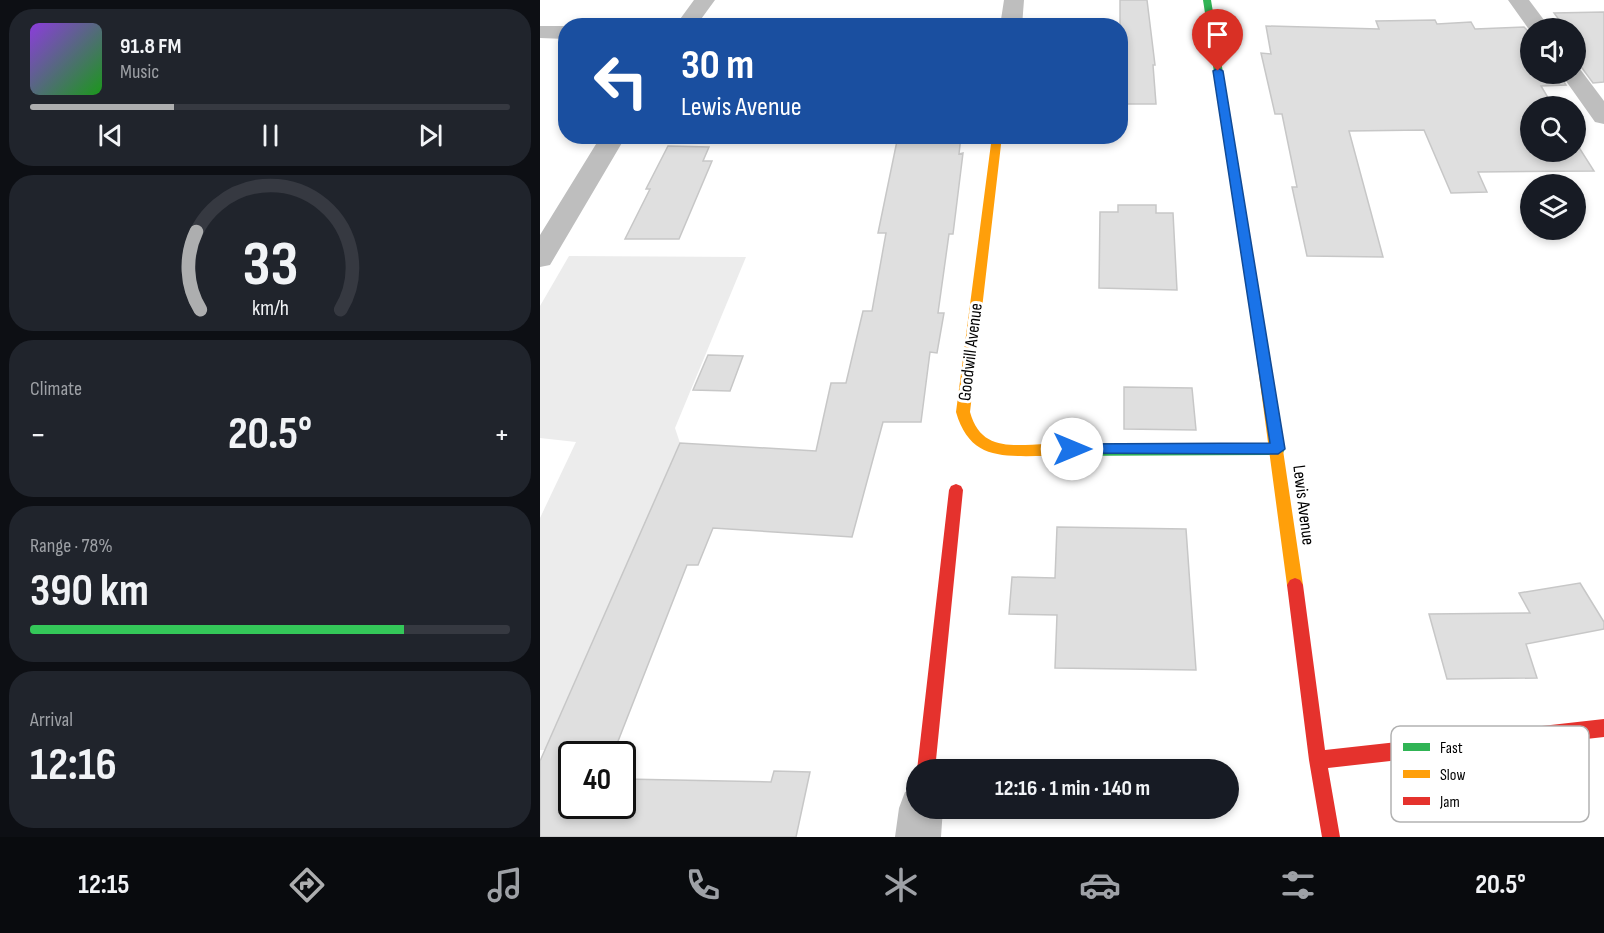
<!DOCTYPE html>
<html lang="en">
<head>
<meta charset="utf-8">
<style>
  :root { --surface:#171b24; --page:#20242c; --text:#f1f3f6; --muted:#9ea1a6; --line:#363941; --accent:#adaeaf }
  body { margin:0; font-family:"Sofia Sans Condensed",sans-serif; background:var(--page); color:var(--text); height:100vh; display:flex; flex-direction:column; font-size:22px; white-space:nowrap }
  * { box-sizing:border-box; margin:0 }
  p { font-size:20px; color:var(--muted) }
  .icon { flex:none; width:33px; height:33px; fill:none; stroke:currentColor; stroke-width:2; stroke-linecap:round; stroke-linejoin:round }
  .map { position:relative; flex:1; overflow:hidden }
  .details { display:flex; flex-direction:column; gap:9px; padding:9px; background:#0d0f14; width:540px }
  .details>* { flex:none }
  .guide { position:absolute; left:18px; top:18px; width:570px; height:126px; border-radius:24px; box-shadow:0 3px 9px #0003; background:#1a4fa0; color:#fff; overflow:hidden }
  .controls { position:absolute; left:980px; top:18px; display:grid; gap:12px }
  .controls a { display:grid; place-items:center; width:66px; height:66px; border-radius:50%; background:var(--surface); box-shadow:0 3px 9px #0003; font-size:30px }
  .speed { position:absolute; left:18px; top:741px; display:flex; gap:12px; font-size:30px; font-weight:700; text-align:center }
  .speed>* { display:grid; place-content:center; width:78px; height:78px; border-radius:50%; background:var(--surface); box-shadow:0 3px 9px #0003; line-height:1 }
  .speed .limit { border:3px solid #111; border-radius:9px; background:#fff; color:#111 }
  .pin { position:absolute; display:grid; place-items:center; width:51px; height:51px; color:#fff; margin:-62px -26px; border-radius:50% 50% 50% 0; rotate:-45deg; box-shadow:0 0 6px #0007 }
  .pin .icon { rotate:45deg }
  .me { position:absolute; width:66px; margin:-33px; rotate:90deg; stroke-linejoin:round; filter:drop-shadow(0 0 4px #0008) }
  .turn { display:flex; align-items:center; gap:21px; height:126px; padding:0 24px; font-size:27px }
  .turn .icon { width:78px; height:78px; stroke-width:2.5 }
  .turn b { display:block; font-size:42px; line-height:51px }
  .big { font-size:45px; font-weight:700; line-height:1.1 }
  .details .tile { flex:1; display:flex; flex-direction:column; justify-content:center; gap:9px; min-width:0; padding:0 21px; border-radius:24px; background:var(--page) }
  .details .dial { align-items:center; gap:0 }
  .dial svg { height:156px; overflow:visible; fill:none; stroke:var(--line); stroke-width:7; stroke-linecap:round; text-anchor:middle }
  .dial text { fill:var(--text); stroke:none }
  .song { display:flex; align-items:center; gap:18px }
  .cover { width:72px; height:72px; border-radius:9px; background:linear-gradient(135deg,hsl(270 70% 55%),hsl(120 70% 35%)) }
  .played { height:6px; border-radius:3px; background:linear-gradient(90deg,var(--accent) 30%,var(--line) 30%) }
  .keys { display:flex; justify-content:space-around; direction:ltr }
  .heat { display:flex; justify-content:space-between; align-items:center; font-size:33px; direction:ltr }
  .charge { height:9px; border-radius:4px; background:linear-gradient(90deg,#34c759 78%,var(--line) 0) }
  .trip { position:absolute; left:366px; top:759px; width:333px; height:60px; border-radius:30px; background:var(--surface); box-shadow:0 3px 9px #0003; font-weight:700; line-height:60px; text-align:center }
  .menu { display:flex; height:96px; justify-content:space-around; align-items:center; background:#090b0e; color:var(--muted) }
  .menu .icon { width:42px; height:42px }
  .menu .current { color:var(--accent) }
  .menu b { font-size:27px; color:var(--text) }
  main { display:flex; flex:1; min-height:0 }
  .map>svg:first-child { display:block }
  .green { fill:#ececec }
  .building { fill:#dfdfdf; stroke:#c7c7c7; stroke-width:1.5 }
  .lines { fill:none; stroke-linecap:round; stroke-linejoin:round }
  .street { fill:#bebebe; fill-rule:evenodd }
  .fast { fill:#30b455; fill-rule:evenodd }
  .slow { fill:#ff9f0a; fill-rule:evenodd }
  .jam { fill:#e5322d; fill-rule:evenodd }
  .route { fill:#1a73e8; stroke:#114b97; stroke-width:1.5 }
  .labels { text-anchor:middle; stroke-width:6; stroke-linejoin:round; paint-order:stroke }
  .street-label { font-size:18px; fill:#000; stroke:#fff }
  .key { fill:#fff; stroke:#b2b2b2; stroke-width:1.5 }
  .key-label { font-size:16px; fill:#000 }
</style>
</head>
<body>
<main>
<section class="details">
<div class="tile">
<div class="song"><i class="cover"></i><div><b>91.8 FM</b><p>Music</p></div></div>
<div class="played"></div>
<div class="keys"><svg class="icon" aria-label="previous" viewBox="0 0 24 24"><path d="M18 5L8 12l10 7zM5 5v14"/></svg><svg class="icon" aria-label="pause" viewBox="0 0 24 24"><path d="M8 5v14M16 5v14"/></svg><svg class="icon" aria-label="next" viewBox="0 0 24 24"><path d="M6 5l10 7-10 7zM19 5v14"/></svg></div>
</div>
<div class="tile dial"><svg viewBox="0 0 100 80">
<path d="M14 69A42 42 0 1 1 86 69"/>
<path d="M14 69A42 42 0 0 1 12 29" stroke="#adaeaf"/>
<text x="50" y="56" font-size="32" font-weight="700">33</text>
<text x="50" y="72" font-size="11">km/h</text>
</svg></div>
<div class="tile"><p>Climate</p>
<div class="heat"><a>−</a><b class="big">20.5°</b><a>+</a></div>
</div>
<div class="tile"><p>Range · 78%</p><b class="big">390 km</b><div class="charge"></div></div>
<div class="tile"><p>Arrival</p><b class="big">12:16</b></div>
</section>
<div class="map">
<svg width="1064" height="837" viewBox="0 0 1064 837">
  <rect width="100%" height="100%" fill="#fff"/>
  <path class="green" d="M 29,256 L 206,257 L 135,428 L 140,443 L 5,750 L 0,750 L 0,518 L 36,442 L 0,438 L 0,306 Z"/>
  <path class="building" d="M 580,0 L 607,0 L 615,65 L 613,65 L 616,104 L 580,104 Z
    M 1064,12 L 1064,82 L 1053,83 L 1042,68 L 1035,66 L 1035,28 L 1012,28 L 1011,26 L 1023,25 L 1014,13 Z
    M 895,20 L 897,24 L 931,22 L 935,29 L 984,27 L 990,33 L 990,74 L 1019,74 L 1026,85 L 1001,86 L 1013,106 L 990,106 L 990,152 L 1035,152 L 1035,141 L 1054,171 L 938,172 L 947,192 L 911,193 L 884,130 L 809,131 L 843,257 L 767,256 L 752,187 L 757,187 L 742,114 L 735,114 L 721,53 L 731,54 L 726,26 L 839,29 L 836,21 Z
    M 358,136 L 421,136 L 419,154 L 423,153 L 413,234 L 409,234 L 398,313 L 404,313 L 397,353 L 390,352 L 381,422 L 343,422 L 312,537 L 173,528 L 158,565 L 147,565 L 73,754 L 32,754 L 32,806 L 82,806 L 82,759 L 90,760 L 84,779 L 231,782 L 234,771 L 270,772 L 256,837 L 0,837 L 0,761 L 140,443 L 276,451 L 291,383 L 306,383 L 323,311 L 332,311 L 346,233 L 338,233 Z
    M 128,146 L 169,147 L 163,161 L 172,161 L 139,239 L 85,239 L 110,189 L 106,189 Z
    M 578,205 L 616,205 L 616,213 L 633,213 L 637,290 L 559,288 L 560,212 L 578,212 Z
    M 168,355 L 203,356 L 190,391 L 153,390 Z
    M 584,387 L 652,388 L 656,430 L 584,429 Z
    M 517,527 L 646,529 L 656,670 L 515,668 L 517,615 L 469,614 L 472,577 L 515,578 Z
    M 1040,583 L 1064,622 L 1064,629 L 986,644 L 997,678 L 907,679 L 889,614 L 990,613 L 979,593 Z"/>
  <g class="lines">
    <path class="street" d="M 154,0 L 175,0 L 156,26 L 135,26 Z
      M 464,0 L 484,0 L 482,26 L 460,26 Z
      M 968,0 L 989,0 L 1010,28 L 990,28 L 990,31 Z
      M 0,26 L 26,26 L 26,39 L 0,38 Z
      M 1035,68 L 1040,69 L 1064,101 L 1064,124 L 1055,122 L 1021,74 L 1035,74 Z
      M 61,136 L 86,136 L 10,265 L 0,267 L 0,235 Z
      M 376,788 L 376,808 L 403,808 L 401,837 L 355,837 L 359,808 L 365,792 Z"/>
    <path class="fast" d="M 663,0 L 671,0 L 723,315 L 717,319 L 711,315 Z
      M 738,443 L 743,445 L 745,449 L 743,453 L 738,455 L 507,456 L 502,454 L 500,450 L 502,446 L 507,444 Z"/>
    <path class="slow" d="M 452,136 L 462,136 L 430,412 C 441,452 473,445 507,444 L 512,446 L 514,450 L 512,454 L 507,456 C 464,456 430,461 416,412 Z
      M 717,311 L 723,315 L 763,585 L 760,590 L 755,592 L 750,590 L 747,585 L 711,315 Z"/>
    <path class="jam" d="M 416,484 L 421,486 L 423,490 L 395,770 L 377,770 L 409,490 L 411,486 Z
      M 755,578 L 760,580 L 763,585 L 785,750 L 1064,719 L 1064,737 L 788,768 L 800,837 L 782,837 L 769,760 L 747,585 L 750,580 Z"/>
  </g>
  <path class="route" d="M 678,68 L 683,71 L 745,449 L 738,454 L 527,453 L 527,445 L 532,444 L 730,443 L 673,71 Z"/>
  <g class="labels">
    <g class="street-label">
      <text transform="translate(430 352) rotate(-83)" y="6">Goodwill Avenue</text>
      <text transform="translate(764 505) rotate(83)" y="6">Lewis Avenue</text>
    </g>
  </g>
  <rect x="851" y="726" width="198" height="96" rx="9" class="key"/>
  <rect x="863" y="743" width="27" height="8" fill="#30b455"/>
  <rect x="863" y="770" width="27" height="8" fill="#ff9f0a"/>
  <rect x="863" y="797" width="27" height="8" fill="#e5322d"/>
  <g class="key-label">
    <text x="900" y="753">Fast</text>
    <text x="900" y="780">Slow</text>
    <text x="900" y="807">Jam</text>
  </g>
</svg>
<div class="controls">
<a><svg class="icon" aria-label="sound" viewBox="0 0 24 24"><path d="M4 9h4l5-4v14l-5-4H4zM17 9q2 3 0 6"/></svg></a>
<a><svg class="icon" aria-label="search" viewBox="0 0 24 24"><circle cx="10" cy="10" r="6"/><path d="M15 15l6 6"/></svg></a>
<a><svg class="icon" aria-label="layers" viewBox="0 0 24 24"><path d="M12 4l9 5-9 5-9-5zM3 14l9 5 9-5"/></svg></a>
</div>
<div class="speed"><div class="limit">40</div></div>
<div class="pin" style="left:678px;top:71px;background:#d93025"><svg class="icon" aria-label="arrive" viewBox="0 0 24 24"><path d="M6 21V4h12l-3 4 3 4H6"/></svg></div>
<svg class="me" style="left:532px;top:449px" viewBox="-20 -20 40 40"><circle r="19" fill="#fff"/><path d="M0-13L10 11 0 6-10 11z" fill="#1a73e8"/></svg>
<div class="trip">12:16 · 1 min · 140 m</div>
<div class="guide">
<div class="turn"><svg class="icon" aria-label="left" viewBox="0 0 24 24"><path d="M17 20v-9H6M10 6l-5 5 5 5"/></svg><div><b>30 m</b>Lewis Avenue</div></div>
</div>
</div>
</main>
<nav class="menu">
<b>12:15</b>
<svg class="icon current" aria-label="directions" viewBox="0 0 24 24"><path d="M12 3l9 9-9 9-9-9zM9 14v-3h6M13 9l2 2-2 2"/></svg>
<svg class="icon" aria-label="music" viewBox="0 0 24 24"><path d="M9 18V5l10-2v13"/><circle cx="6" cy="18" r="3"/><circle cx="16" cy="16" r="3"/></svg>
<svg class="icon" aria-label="phone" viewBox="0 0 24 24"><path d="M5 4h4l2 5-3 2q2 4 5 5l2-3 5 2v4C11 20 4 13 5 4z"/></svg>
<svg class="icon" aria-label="climate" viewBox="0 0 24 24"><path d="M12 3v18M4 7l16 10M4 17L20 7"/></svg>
<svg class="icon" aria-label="car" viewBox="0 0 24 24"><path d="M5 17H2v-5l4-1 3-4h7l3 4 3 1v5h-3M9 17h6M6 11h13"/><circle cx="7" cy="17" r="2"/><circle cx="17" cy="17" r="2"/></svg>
<svg class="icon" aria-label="filters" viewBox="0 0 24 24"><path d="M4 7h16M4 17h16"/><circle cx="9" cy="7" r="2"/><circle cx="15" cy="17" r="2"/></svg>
<b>20.5°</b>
</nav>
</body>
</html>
